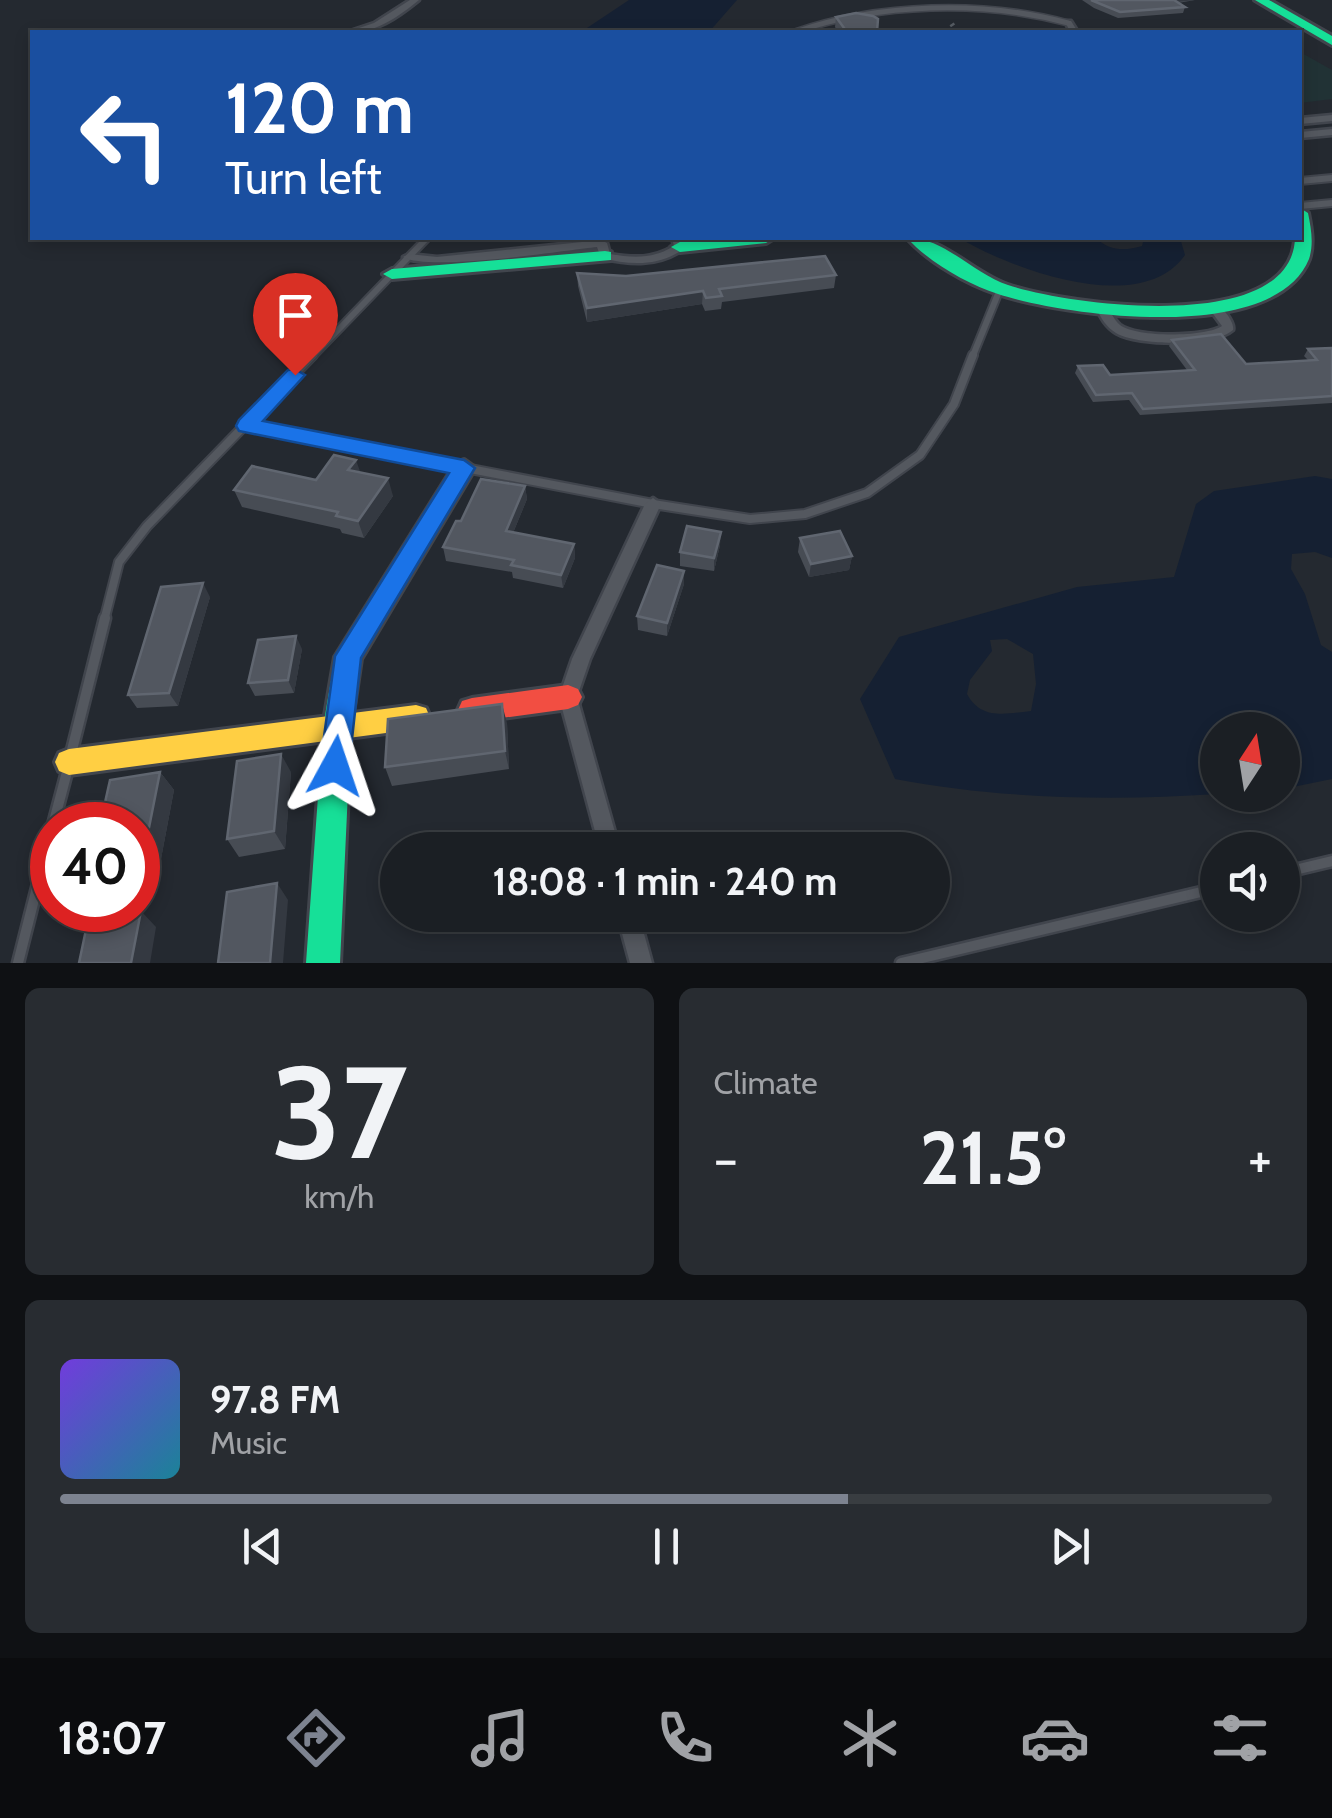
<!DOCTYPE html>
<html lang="en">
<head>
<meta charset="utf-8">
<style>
  :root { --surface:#1b1f24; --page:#282c31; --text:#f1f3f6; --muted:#a0a2a6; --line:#393d41; --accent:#7d8390 }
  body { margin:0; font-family:Cabin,sans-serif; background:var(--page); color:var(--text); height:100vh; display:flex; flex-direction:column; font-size:38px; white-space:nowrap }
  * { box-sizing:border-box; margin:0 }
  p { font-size:32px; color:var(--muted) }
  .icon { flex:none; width:55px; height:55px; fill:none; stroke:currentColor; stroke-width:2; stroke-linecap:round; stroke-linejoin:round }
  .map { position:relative; height:963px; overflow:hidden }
  .sheet { display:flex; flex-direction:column; gap:25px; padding:25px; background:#0f1114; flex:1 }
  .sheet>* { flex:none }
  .hud { position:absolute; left:30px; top:30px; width:1272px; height:210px; border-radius:0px; box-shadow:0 5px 15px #0003,0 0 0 2px var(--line); background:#1a4fa0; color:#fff; overflow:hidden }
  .needle { width:65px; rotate:12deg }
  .controls { position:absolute; left:1200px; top:712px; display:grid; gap:20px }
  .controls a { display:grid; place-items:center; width:100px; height:100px; border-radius:50%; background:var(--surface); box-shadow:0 5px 15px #0003,0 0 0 2px var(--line); font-size:50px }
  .speed { position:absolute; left:30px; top:802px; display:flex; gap:20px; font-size:50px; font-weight:700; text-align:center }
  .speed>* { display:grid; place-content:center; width:130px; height:130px; border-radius:50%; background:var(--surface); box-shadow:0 5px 15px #0003,0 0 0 2px var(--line); line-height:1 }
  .speed .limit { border:15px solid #d22; background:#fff; color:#111 }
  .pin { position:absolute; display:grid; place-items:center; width:85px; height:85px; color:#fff; margin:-102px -42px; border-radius:50% 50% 50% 0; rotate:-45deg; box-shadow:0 0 10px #0007 }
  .pin .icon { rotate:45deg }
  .me { position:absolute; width:110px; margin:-55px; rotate:5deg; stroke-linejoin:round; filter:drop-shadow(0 0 8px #0008) }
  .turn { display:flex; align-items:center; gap:35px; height:210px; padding:0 30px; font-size:45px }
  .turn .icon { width:130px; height:130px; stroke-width:2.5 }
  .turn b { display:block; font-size:70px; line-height:85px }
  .big { font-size:75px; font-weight:700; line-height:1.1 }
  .sheet .widget { flex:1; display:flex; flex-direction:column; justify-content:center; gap:15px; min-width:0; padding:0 35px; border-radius:15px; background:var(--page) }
  .sheet .dial { align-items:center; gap:0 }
  .dial b { font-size:130px; line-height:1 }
  .song { display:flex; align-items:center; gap:30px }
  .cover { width:120px; height:120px; border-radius:15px; background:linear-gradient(135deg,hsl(260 70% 55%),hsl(190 70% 35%)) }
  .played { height:10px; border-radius:5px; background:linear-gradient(90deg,var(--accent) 65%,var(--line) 65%) }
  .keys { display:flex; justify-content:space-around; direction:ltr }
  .heat { display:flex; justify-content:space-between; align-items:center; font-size:55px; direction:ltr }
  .sheet .tiles { flex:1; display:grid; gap:25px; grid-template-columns:1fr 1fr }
  .widget:last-child { grid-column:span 2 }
  .trip { position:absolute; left:380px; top:832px; width:570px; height:100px; border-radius:50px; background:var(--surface); box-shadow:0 5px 15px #0003,0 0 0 2px var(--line); font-weight:700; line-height:100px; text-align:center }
  .tab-bar { display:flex; height:160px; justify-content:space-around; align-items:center; background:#0b0c0e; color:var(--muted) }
  .tab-bar .icon { width:70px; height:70px }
  .tab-bar .on { color:var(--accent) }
  .tab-bar b { font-size:45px; color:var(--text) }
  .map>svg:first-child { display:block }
  .green { fill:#213235 }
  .water { fill:#152032; fill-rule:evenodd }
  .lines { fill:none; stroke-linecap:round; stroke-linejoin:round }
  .lane-far3-casing { stroke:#41454d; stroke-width:8 }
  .lane-far2-casing { stroke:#41454d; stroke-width:10 }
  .lane-far1-casing { stroke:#41454d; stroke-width:12 }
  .lane-casing { stroke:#41454d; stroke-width:15 }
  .street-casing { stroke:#41454d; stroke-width:5 }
  .fast-casing { stroke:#41454d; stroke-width:6 }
  .slow-casing { stroke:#41454d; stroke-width:6 }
  .jam-casing { stroke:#41454d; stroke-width:6 }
  .path { stroke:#555b62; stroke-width:2.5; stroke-dasharray:5 5; stroke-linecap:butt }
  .lane-far3 { stroke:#54585f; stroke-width:5 }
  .lane-far2 { stroke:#54585f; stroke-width:6 }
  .lane-far1 { stroke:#54585f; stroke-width:8 }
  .lane { stroke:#54585f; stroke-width:10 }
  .street { fill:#54585f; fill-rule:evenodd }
  .fast { fill:#16e098; fill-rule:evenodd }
  .slow { fill:#ffcf43; fill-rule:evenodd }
  .jam { fill:#f24e42; fill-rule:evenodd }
  .wall { fill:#474c54 }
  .shaded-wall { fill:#343941 }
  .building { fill:#525760; stroke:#606670; stroke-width:2.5 }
  .route { fill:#1a73e8; stroke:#114b97; stroke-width:2.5 }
</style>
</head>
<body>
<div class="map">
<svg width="1332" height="963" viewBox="0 0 1332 963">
  <rect width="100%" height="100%" fill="#242930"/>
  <path class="green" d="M 1300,52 L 1332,70 L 1332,99 L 1300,103 Z"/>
  <path class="water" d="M 629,0 L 737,0 L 709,32 L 581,32 Z
    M 959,238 L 1096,238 C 1109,251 1125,251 1142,246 L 1144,238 L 1180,238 L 1185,255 C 1141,318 1012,269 959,238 Z
    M 1315,476 L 1332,479 L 1332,558 L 1315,552 L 1292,554 L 1291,569 L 1305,594 L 1321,645 L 1332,652 L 1332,779 L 1283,789 L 1282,730 L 1218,730 L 1217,794 C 1111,801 999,799 895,779 L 860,699 L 899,637 L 1077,587 L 1174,577 L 1196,504 L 1214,491 ZM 1007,639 L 1033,654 L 1036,684 L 1031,711 C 1005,714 981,720 967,694 L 970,680 L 992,651 L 990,640 Z"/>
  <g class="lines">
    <defs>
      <path id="lane-far3" d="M 795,32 C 879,3 983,0 1068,23"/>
      <path id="lane-far2" d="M 1300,181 L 1332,178
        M 1300,206 L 1332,203
        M 311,358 L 427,238
        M 972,358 L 1000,289"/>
      <path id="lane-far1" d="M 246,426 L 653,504 L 750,519 L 805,514 L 867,493 L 920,455 L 954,404 L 973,355
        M 104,621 L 119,562 L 147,526 L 313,355"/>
      <path id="lane" d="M 71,754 L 105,618
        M 53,825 L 68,768
        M 1282,873 L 1332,861
        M 18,963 L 52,828
        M 901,963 L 1218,888"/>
      <path id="street" d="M 410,0 L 419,0 C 398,17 375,34 347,32 L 374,23 Z
        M 1065,21 L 1071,21 L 1078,32 L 1070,32 Z
        M 1332,115 L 1332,121 L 1300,124 L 1300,118 Z
        M 1332,129 L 1332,135 L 1300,138 L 1300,132 Z
        M 672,238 L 682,238 L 686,247 L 684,249 C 657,267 631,265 601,258 L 597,247 C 559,251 430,272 403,257 L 409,254 L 437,257 L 601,240 L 607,243 L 610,254 C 634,258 653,259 674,246 Z
        M 1214,303 C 1222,306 1235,322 1233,330 C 1214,347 1138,346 1116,333 C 1106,327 1101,318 1096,308 L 1102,304 L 1106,305 C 1111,312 1114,320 1120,325 C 1137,338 1206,337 1222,326 L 1208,307 Z
        M 653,498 L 661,504 L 590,659 L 577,697 L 620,850 L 600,850 L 559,697 L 572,659 L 645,504 Z
        M 617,915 L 639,915 L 652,963 L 630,963 Z"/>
      <path id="fast" d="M 1255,0 L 1269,0 L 1332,36 L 1332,45 Z
        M 1300,208 L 1308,213 C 1311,228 1314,244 1309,259 C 1274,345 1066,316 998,294 C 967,284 929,262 907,238 C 942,236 974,274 1008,285 C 1067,305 1292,336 1295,238 L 1300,238 Z
        M 722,238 L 774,238 L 766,243 L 680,252 L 671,247 L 680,242 Z
        M 605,251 L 611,252 L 611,260 L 392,279 L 383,274 L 392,269 Z
        M 464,460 L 475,468 L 361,659 L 351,727 L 340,963 L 306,963 L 323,727 L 335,657 L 456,463 Z"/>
      <path id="slow" d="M 416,705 L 426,708 L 430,717 L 426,726 L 416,729 L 69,775 L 59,771 L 55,762 L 59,753 L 69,749 Z"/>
      <path id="jam" d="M 568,685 L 578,689 L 582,697 L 578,705 L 568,709 L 472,722 L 462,719 L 458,710 L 462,701 L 472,698 Z"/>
    </defs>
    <use href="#lane-far3" class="lane-far3-casing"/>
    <use href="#lane-far2" class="lane-far2-casing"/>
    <use href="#lane-far1" class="lane-far1-casing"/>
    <use href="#lane" class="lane-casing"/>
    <use href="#street" class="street-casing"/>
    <use href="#fast" class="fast-casing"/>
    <use href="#slow" class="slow-casing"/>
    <use href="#jam" class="jam-casing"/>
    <path class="path" d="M 942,32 L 958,21"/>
    <use href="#lane-far3" class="lane-far3"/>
    <use href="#lane-far2" class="lane-far2"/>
    <use href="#lane-far1" class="lane-far1"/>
    <use href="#lane" class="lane"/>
    <use href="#street" class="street"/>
    <use href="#fast" class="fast"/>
    <use href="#slow" class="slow"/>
    <use href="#jam" class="jam"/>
  </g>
  <path class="wall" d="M 1082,0 L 1195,0 L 1178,3 L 1185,7 L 1183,13 L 1118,18 L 1094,8 Z
    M 836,17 L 877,32 L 838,32 L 835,27 Z
    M 577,273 L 626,276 L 836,275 L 834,288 L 722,302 L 721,309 L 705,311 L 702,304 L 587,322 L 578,286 Z
    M 1172,340 L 1246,364 L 1308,360 L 1304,356 L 1308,349 L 1332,348 L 1332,403 L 1140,415 L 1129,400 L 1093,402 L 1075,373 L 1078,366 L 1110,375 L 1187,370 L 1169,346 Z
    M 360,473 L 393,496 L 364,538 L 342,533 L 340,529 L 242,507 L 234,490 Z
    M 525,486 L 527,499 L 513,533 L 574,544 L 575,558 L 563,588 L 513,578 L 512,572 L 446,561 L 443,547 L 461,521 Z
    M 800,538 L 852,556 L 849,570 L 809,577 L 798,552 Z
    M 720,545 L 714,571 L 680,566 L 680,552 Z
    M 684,571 L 684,584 L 667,636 L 638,630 L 637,616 Z
    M 210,597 L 178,706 L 137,708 L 128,695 Z
    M 302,649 L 294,693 L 255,696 L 248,683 Z
    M 507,723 L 509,769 L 392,786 L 385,767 Z
    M 160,772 L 174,790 L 157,880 L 138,883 L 138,825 Z
    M 291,772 L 285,849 L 239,857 L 227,839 Z"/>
  <path class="shaded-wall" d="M 1169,0 L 1195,0 L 1168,3 Z
    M 703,291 L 702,304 L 587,322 L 587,308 Z
    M 356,460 L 362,477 L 348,470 Z
    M 388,478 L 393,496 L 364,538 L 358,521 Z
    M 525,486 L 527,499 L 508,545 L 506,531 Z
    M 721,532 L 720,545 L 714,571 L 714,558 Z
    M 574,544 L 575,558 L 563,588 L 561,575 Z
    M 852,556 L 849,570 L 809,577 L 811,564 Z
    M 684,571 L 684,584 L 667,636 L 667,623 Z
    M 203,583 L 210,597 L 178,706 L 169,693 Z
    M 296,636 L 302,649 L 294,693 L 288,680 Z
    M 502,704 L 507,723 L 509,769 L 505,751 Z
    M 281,754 L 291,772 L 285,849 L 274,831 Z
    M 160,772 L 174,790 L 157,880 L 142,863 Z
    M 277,883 L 288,900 L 283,963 L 270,963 Z
    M 141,911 L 156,927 L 150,963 L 131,963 Z"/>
  <path class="building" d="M 1091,0 L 1174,0 L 1185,7 L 1120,12 Z
    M 856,13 L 873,16 L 878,19 L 877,32 L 847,32 L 836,17 Z
    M 825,256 L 836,275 L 719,289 L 722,296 L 706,298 L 703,291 L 587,308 L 577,273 L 626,276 Z
    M 1221,334 L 1246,364 L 1317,360 L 1308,349 L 1332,348 L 1332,396 L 1143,409 L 1132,393 L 1096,395 L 1078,366 L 1103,365 L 1110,375 L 1195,370 L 1172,340 Z
    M 334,455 L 356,460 L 348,470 L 388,478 L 358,521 L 336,516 L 338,512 L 234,490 L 252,466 L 316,480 Z
    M 481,479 L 525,486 L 506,531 L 574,544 L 561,575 L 511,565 L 514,560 L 443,547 L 456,521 L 461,521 Z
    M 687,526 L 721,532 L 714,558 L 680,552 Z
    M 840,531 L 852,556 L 811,564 L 800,538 Z
    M 657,565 L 684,571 L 667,623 L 637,616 Z
    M 203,583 L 169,693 L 128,695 L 161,587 Z
    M 296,636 L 288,680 L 248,683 L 258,640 Z
    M 502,704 L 505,751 L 385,767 L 388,719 Z
    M 281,754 L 274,831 L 227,839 L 237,761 Z
    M 160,772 L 142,863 L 138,864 L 138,825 L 100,825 L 110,780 Z
    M 277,883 L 270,963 L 218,963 L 227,892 Z
    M 141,911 L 131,963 L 79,963 L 88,920 Z"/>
  <path class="route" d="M 295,369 L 305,375 L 263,421 L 464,460 L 475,468 L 361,658 L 349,766 L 345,776 L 335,780 L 324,776 L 320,766 L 335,656 L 449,473 L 239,431 L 236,426 L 239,420 L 288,370 Z"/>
</svg>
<div class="controls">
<a><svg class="needle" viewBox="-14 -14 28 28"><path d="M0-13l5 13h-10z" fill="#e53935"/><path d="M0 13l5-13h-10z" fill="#a0a2a6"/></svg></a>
<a><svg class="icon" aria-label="sound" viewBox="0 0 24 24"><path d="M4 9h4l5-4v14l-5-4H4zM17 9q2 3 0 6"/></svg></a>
</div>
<div class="speed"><div class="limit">40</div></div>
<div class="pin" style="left:295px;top:375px;background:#d93025"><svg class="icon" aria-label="arrive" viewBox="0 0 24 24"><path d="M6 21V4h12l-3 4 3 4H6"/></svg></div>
<svg class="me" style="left:335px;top:766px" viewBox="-20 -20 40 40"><path d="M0-17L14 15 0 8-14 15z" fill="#1a73e8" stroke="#fff" stroke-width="4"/></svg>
<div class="trip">18:08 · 1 min · 240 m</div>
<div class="hud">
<div class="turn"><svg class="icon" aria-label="left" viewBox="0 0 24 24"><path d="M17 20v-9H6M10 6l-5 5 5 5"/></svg><div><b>120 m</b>Turn left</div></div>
</div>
</div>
<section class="sheet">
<div class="tiles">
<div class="widget dial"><b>37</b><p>km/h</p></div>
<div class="widget"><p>Climate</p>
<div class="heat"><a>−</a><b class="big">21.5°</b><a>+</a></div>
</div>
<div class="widget">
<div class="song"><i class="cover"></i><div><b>97.8 FM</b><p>Music</p></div></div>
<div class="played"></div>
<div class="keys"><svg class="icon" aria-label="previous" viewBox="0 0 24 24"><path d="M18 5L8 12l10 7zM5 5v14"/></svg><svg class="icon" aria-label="pause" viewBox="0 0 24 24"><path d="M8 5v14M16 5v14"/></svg><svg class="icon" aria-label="next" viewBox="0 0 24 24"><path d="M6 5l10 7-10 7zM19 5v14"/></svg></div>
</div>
</div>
</section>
<nav class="tab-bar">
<b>18:07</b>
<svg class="icon on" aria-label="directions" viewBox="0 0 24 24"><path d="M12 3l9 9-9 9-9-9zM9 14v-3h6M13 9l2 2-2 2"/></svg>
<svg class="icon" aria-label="music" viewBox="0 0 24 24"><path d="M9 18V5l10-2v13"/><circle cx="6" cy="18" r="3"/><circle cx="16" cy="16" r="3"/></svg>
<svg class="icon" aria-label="phone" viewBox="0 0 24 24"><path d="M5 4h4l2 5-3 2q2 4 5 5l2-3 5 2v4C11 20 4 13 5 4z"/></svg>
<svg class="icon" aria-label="climate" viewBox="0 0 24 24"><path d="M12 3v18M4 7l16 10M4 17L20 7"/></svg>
<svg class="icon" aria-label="car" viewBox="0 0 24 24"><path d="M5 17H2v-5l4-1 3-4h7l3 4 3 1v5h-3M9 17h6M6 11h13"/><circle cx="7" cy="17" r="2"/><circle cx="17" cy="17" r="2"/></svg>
<svg class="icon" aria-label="filters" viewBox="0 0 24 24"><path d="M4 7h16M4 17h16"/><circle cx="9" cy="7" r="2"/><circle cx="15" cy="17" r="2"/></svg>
</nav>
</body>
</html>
